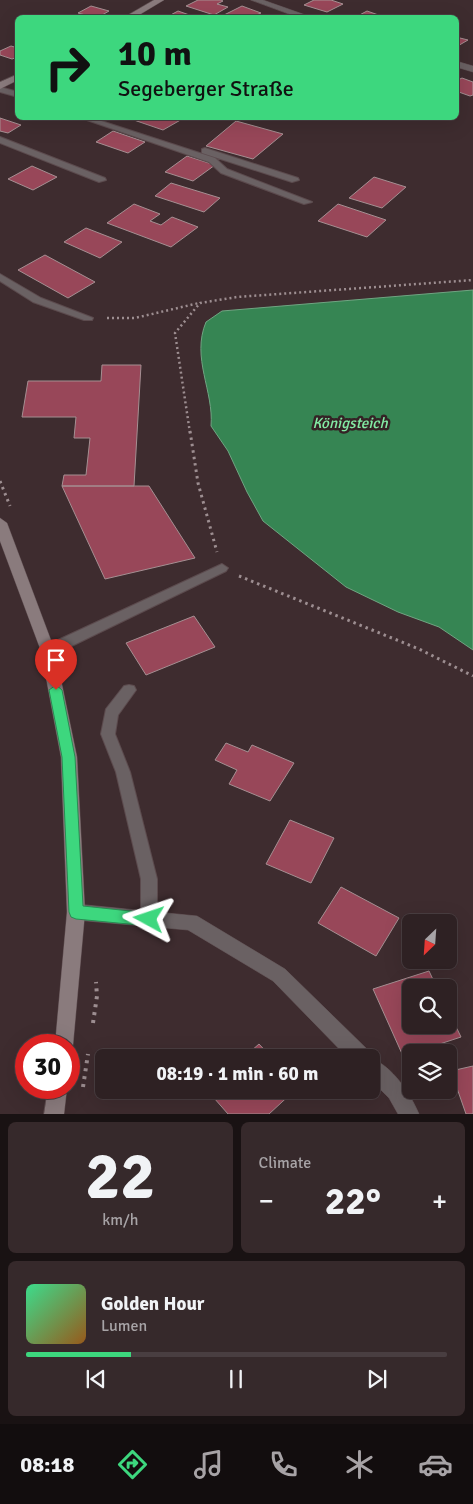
<!DOCTYPE html>
<html lang="en">
<head>
<meta charset="utf-8">
<style>
  :root { --surface:#2e2123; --page:#36292b; --text:#f1f3f6; --muted:#a7a3a6; --line:#493e41; --accent:#3dd77e }
  body { margin:0; font-family:Signika,sans-serif; background:var(--page); color:var(--text); height:100vh; display:flex; flex-direction:column; font-size:19px; white-space:nowrap }
  * { box-sizing:border-box; margin:0 }
  p { font-size:16px; color:var(--muted) }
  .icon { flex:none; width:28px; height:28px; fill:none; stroke:currentColor; stroke-width:2; stroke-linecap:round; stroke-linejoin:round }
  .map { position:relative; height:1114px; overflow:hidden }
  .drawer { display:flex; flex-direction:column; gap:8px; padding:8px; background:#191213; flex:1 }
  .drawer>* { flex:none }
  .guide { position:absolute; left:15px; top:15px; width:444px; height:105px; border-radius:8px; box-shadow:0 5px 20px #0002,0 0 0 1px var(--line); background:#3dd77e; color:#111; overflow:hidden }
  .needle { width:32px; rotate:205deg }
  .fabs { position:absolute; left:402px; top:914px; display:grid; gap:10px }
  .fabs a { display:grid; place-items:center; width:55px; height:55px; border-radius:8px; background:var(--surface); box-shadow:0 5px 20px #0002,0 0 0 1px var(--line); font-size:25px }
  .speed { position:absolute; left:15px; top:1034px; display:flex; gap:10px; font-size:25px; font-weight:700; text-align:center }
  .speed>* { display:grid; place-content:center; width:65px; height:65px; border-radius:50%; background:var(--surface); box-shadow:0 5px 20px #0002,0 0 0 1px var(--line); line-height:1 }
  .speed .limit { border:8px solid #d22; background:#fff; color:#111 }
  .pin { position:absolute; display:grid; place-items:center; width:42px; height:42px; color:#fff; margin:-51px -21px; border-radius:50% 50% 50% 0; rotate:-45deg; box-shadow:0 0 5px #0007 }
  .pin .icon { rotate:45deg }
  .me { position:absolute; width:55px; margin:-28px; rotate:275deg; stroke-linejoin:round; filter:drop-shadow(0 0 4px #0008) }
  .turn { display:flex; align-items:center; gap:18px; height:105px; padding:0 20px; font-size:22px }
  .turn .icon { width:65px; height:65px; stroke-width:2.5 }
  .turn b { display:block; font-size:35px; line-height:42px }
  .big { font-size:38px; font-weight:700; line-height:1.1 }
  .drawer .widget { flex:1; display:flex; flex-direction:column; justify-content:center; gap:8px; min-width:0; padding:0 18px; border-radius:8px; background:var(--page) }
  .drawer .dial { align-items:center; gap:0 }
  .dial b { font-size:65px; line-height:1 }
  .song { display:flex; align-items:center; gap:15px }
  .cover { width:60px; height:60px; border-radius:8px; background:linear-gradient(135deg,hsl(150 70% 55%),hsl(30 70% 35%)) }
  .played { height:5px; border-radius:2px; background:linear-gradient(90deg,var(--accent) 25%,var(--line) 25%) }
  .keys { display:flex; justify-content:space-around; direction:ltr }
  .heat { display:flex; justify-content:space-between; align-items:center; font-size:28px; direction:ltr }
  .drawer .tiles { flex:1; display:grid; gap:8px; grid-template-columns:1fr 1fr }
  .widget:last-child { grid-column:span 2 }
  .trip { position:absolute; left:95px; top:1049px; width:285px; height:50px; border-radius:8px; background:var(--surface); box-shadow:0 5px 20px #0002,0 0 0 1px var(--line); font-weight:700; line-height:50px; text-align:center }
  .menu { display:flex; height:80px; justify-content:space-around; align-items:center; background:#120d0e; color:var(--muted) }
  .menu .icon { width:35px; height:35px }
  .menu .active { color:var(--accent) }
  .menu b { font-size:22px; color:var(--text) }
  .map>svg:first-child { display:block }
  .water { fill:#368553; stroke:#70a482 }
  .building { fill:#984759; stroke:#a58f92 }
  .lines { fill:none; stroke-linecap:round; stroke-linejoin:round }
  .service-casing { stroke:#5c4b4e; stroke-width:2 }
  .minor-casing { stroke:#5c4b4e; stroke-width:1 }
  .secondary-casing { stroke:#5c4b4e; stroke-width:1 }
  .path-far2 { stroke:#9d8e91; stroke-width:2.5; stroke-dasharray:2 3; stroke-linecap:butt }
  .path-far1 { stroke:#9d8e91; stroke-width:3; stroke-dasharray:2.5 4; stroke-linecap:butt }
  .path { stroke:#9d8e91; stroke-width:4; stroke-dasharray:3 5; stroke-linecap:butt }
  .service { fill:#6a6163; fill-rule:evenodd }
  .minor { fill:#6a6163; fill-rule:evenodd }
  .secondary { fill:#8a7b7d; fill-rule:evenodd }
  .route { fill:#3dd77e; stroke:#288c52 }
  .labels { text-anchor:middle; stroke-width:5; stroke-linejoin:round; paint-order:stroke }
  .water-label { font-size:15px; font-style:italic; fill:#83eca5; stroke:#342225 }
</style>
</head>
<body>
<div class="map">
<svg width="473" height="1114" viewBox="0 0 473 1114">
  <rect width="100%" height="100%" fill="#3e2c2f"/>
  <path class="water" d="M 473,290 L 473,650 L 439,627 L 398,612 L 346,587 L 263,521 L 247,492 L 228,451 L 211,426 C 214,391 191,358 206,322 L 222,311 Z"/>
  <path class="building" d="M 198,0 L 221,0 L 223,1 L 217,4 L 228,7 L 214,15 L 186,6 Z
    M 314,0 L 331,0 L 343,4 L 327,12 L 304,5 Z
    M 91,6 L 109,11 L 97,18 L 78,13 Z
    M 242,6 L 261,13 L 256,15 L 262,18 L 222,16 Z
    M 178,11 L 198,18 L 165,18 Z
    M 367,11 L 387,18 L 354,18 Z
    M 456,37 L 468,40 L 456,47 Z
    M 11,46 L 18,48 L 18,57 L 12,59 L 0,55 L 0,51 Z
    M 462,78 L 473,82 L 473,95 L 470,96 L 456,91 L 456,81 Z
    M 0,118 L 21,125 L 8,133 L 0,131 Z
    M 128,118 L 184,118 L 163,130 Z
    M 236,121 L 283,134 L 253,159 L 206,146 Z
    M 113,131 L 145,142 L 128,153 L 96,142 Z
    M 187,156 L 215,165 L 193,181 L 165,172 Z
    M 32,166 L 57,177 L 33,190 L 8,179 Z
    M 374,177 L 406,187 L 382,208 L 349,198 Z
    M 171,183 L 220,198 L 204,212 L 155,196 Z
    M 134,204 L 160,214 L 150,221 L 161,225 L 172,217 L 198,227 L 171,247 L 107,223 Z
    M 338,204 L 386,220 L 367,237 L 318,221 Z
    M 86,228 L 122,242 L 100,258 L 64,242 Z
    M 45,255 L 95,282 L 68,298 L 18,270 Z
    M 102,365 L 141,365 L 134,486 L 62,486 L 64,475 L 86,475 L 90,438 L 74,438 L 76,417 L 22,417 L 28,381 L 101,381 Z
    M 62,486 L 149,486 L 195,558 L 105,579 Z
    M 194,616 L 215,647 L 146,675 L 126,643 Z
    M 226,743 L 248,752 L 252,745 L 294,763 L 270,801 L 229,784 L 237,770 L 215,760 Z
    M 290,820 L 334,838 L 311,883 L 266,864 Z
    M 341,887 L 399,918 L 376,956 L 318,923 Z
    M 429,971 L 437,988 L 411,988 L 411,1025 L 449,1025 L 449,1012 L 461,1037 L 403,1056 L 373,989 Z
    M 259,1044 L 272,1058 L 243,1058 Z
    M 473,1066 L 473,1114 L 466,1114 L 451,1071 Z
    M 207,1090 L 295,1090 L 269,1114 L 228,1114 Z"/>
  <g class="lines">
    <defs>
      <path id="service" d="M 0,87 L 18,92 L 18,97 L 0,92 Z
        M 81,118 L 92,118 L 215,158 L 227,169 L 312,202 L 304,204 L 221,173 L 209,162 Z
        M 0,137 L 105,178 L 106,180 L 99,182 L 0,143 Z
        M 205,148 L 298,178 L 299,180 L 292,182 L 202,153 L 202,149 Z
        M 0,274 L 41,298 L 93,318 L 92,320 L 84,320 L 33,302 L 0,281 Z
        M 222,564 L 228,568 L 226,571 L 53,655 L 43,655 L 41,651 L 43,647 Z
        M 129,685 L 134,686 L 136,690 L 118,715 L 115,734 L 130,772 L 157,879 L 157,919 L 155,924 L 149,926 L 143,924 L 141,919 L 141,879 L 116,772 L 101,734 L 106,709 L 124,686 Z"/>
      <path id="minor" d="M 251,0 L 263,0 L 314,18 L 300,18 Z
        M 456,61 L 473,66 L 473,72 L 456,67 Z
        M 76,904 L 197,916 L 285,969 L 369,1051 L 371,1058 C 393,1067 410,1093 419,1114 L 398,1114 L 389,1098 L 371,1080 L 371,1058 L 348,1058 L 273,981 L 188,930 L 76,920 L 70,918 L 67,912 L 70,906 Z"/>
      <path id="secondary" d="M 154,0 L 164,0 L 134,18 L 123,18 Z
        M 18,74 L 18,80 L 0,89 L 0,82 Z
        M 0,518 L 7,523 L 55,651 L 77,757 L 85,912 L 73,1045 L 69,1052 L 69,1045 L 55,1045 L 67,912 L 61,757 L 41,651 L 0,541 Z
        M 48,1088 L 67,1088 L 64,1114 L 44,1114 Z"/>
    </defs>
    <use href="#service" class="service-casing"/>
    <use href="#minor" class="minor-casing"/>
    <use href="#secondary" class="secondary-casing"/>
    <path class="path-far2" d="M 107,318 L 135,318 L 199,303
      M 190,433 L 175,333 L 200,303 L 237,297 L 473,280"/>
    <path class="path-far1" d="M 190,431 L 198,483 L 217,552
      M 0,481 L 10,506
      M 239,576 L 419,649 L 473,676"/>
    <path class="path" d="M 93,1023 L 97,996 L 96,982
      M 83,1087 L 88,1054"/>
    <use href="#service" class="service"/>
    <use href="#minor" class="minor"/>
    <use href="#secondary" class="secondary"/>
  </g>
  <path class="route" d="M 56,685 L 62,690 L 75,757 L 83,906 L 149,913 L 154,914 L 156,919 L 154,924 L 149,926 L 76,919 L 71,917 L 69,912 L 62,757 L 49,690 Z"/>
  <g class="labels">
    <g class="water-label">
      <text x="350" y="428">Königsteich</text>
    </g>
  </g>
</svg>
<div class="fabs">
<a><svg class="needle" viewBox="-14 -14 28 28"><path d="M0-13l5 13h-10z" fill="#e53935"/><path d="M0 13l5-13h-10z" fill="#a7a3a6"/></svg></a>
<a><svg class="icon" aria-label="search" viewBox="0 0 24 24"><circle cx="10" cy="10" r="6"/><path d="M15 15l6 6"/></svg></a>
<a><svg class="icon" aria-label="layers" viewBox="0 0 24 24"><path d="M12 4l9 5-9 5-9-5zM3 14l9 5 9-5"/></svg></a>
</div>
<div class="speed"><div class="limit">30</div></div>
<div class="pin" style="left:56px;top:690px;background:#d93025"><svg class="icon" aria-label="arrive" viewBox="0 0 24 24"><path d="M6 21V4h12l-3 4 3 4H6"/></svg></div>
<svg class="me" style="left:149px;top:919px" viewBox="-20 -20 40 40"><path d="M0-17L14 15 0 8-14 15z" fill="#3dd77e" stroke="#fff" stroke-width="4"/></svg>
<div class="trip">08:19 · 1 min · 60 m</div>
<div class="guide">
<div class="turn"><svg class="icon" aria-label="right" viewBox="0 0 24 24"><path d="M7 20v-9h11M14 6l5 5-5 5"/></svg><div><b>10 m</b>Segeberger Straße</div></div>
</div>
</div>
<section class="drawer">
<div class="tiles">
<div class="widget dial"><b>22</b><p>km/h</p></div>
<div class="widget"><p>Climate</p>
<div class="heat"><a>−</a><b class="big">22°</b><a>+</a></div>
</div>
<div class="widget">
<div class="song"><i class="cover"></i><div><b>Golden Hour</b><p>Lumen</p></div></div>
<div class="played"></div>
<div class="keys"><svg class="icon" aria-label="previous" viewBox="0 0 24 24"><path d="M18 5L8 12l10 7zM5 5v14"/></svg><svg class="icon" aria-label="pause" viewBox="0 0 24 24"><path d="M8 5v14M16 5v14"/></svg><svg class="icon" aria-label="next" viewBox="0 0 24 24"><path d="M6 5l10 7-10 7zM19 5v14"/></svg></div>
</div>
</div>
</section>
<nav class="menu">
<b>08:18</b>
<svg class="icon active" aria-label="directions" viewBox="0 0 24 24"><path d="M12 3l9 9-9 9-9-9zM9 14v-3h6M13 9l2 2-2 2"/></svg>
<svg class="icon" aria-label="music" viewBox="0 0 24 24"><path d="M9 18V5l10-2v13"/><circle cx="6" cy="18" r="3"/><circle cx="16" cy="16" r="3"/></svg>
<svg class="icon" aria-label="phone" viewBox="0 0 24 24"><path d="M5 4h4l2 5-3 2q2 4 5 5l2-3 5 2v4C11 20 4 13 5 4z"/></svg>
<svg class="icon" aria-label="climate" viewBox="0 0 24 24"><path d="M12 3v18M4 7l16 10M4 17L20 7"/></svg>
<svg class="icon" aria-label="car" viewBox="0 0 24 24"><path d="M5 17H2v-5l4-1 3-4h7l3 4 3 1v5h-3M9 17h6M6 11h13"/><circle cx="7" cy="17" r="2"/><circle cx="17" cy="17" r="2"/></svg>
</nav>
</body>
</html>
